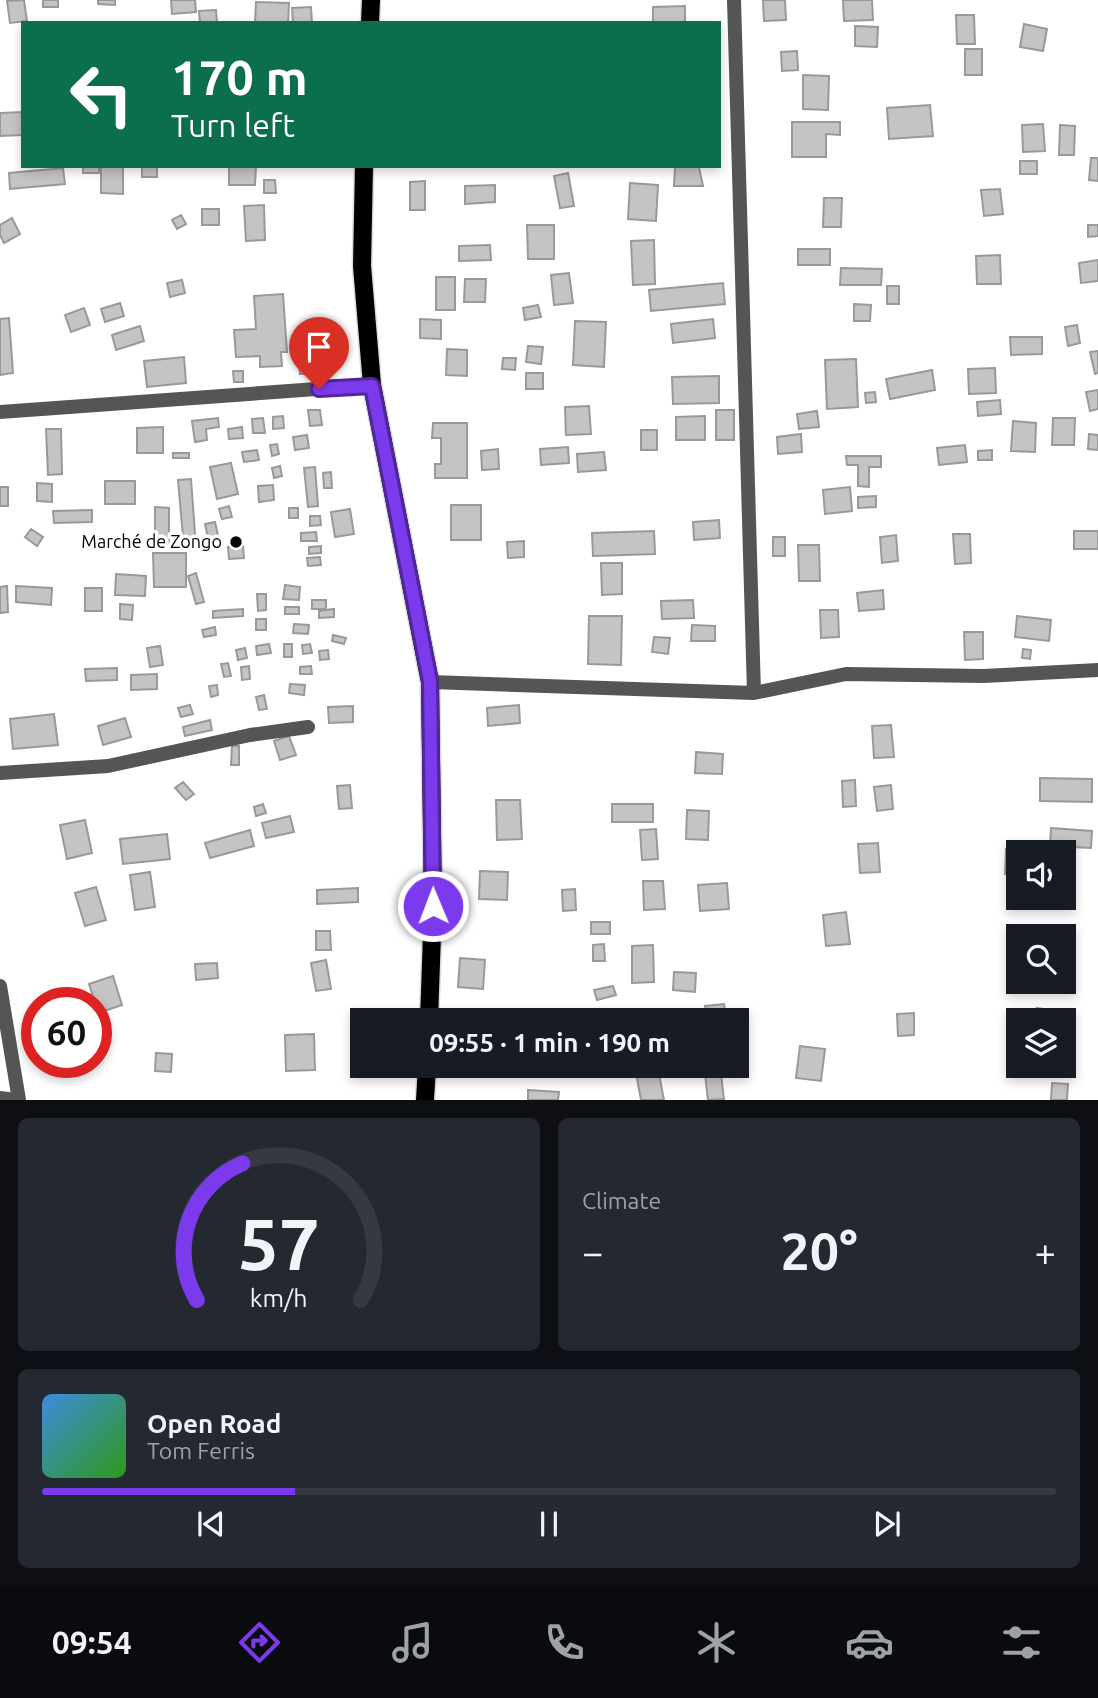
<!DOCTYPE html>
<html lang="en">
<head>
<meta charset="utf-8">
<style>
  :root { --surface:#171b24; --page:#242831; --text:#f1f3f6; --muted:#9ea1a6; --line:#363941; --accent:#7c3aed }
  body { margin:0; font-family:Ubuntu,sans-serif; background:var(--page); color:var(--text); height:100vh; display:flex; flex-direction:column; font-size:26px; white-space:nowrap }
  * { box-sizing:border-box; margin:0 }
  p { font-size:23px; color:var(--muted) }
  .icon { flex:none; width:38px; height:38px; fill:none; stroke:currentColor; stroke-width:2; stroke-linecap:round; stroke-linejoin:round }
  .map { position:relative; height:1100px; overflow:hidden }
  .details { display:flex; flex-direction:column; gap:18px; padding:18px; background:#0d0f14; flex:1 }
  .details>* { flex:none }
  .top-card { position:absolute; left:21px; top:21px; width:700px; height:147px; border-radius:0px; box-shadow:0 4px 10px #0003; background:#0b6e4f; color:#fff; overflow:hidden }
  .tools { position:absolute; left:1006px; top:840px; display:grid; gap:14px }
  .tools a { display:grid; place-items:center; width:70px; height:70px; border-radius:0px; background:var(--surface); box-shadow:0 4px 10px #0003; font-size:35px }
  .speed { position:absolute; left:21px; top:987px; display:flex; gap:14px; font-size:35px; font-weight:700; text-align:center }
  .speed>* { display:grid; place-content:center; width:91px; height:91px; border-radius:50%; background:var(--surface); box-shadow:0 4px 10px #0003; line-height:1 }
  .speed .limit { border:10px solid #d22; background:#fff; color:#111 }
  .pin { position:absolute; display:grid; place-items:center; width:60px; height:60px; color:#fff; margin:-72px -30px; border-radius:50% 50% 50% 0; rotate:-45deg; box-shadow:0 0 7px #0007 }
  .pin .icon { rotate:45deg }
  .me { position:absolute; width:77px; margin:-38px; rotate:359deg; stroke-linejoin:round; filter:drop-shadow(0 0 5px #0008) }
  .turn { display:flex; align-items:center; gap:24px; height:147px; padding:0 35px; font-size:32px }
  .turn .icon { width:91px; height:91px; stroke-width:2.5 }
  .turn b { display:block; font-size:49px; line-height:60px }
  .big { font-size:52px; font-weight:700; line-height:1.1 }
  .details .widget { flex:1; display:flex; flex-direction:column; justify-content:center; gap:10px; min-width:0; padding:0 24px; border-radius:10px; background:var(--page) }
  .details .dial { align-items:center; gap:0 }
  .dial svg { height:182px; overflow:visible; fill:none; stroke:var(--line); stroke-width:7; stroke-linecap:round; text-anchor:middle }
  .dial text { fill:var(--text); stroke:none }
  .song { display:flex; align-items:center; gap:21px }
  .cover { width:84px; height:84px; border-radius:10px; background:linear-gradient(135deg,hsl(210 70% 55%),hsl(110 70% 35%)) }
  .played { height:7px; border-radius:4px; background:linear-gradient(90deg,var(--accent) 25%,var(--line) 25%) }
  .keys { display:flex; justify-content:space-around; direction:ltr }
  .heat { display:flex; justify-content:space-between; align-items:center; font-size:38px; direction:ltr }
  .details .tiles { flex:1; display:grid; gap:18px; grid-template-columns:1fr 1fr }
  .widget:last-child { grid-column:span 2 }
  .trip { position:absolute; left:350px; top:1008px; width:399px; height:70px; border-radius:0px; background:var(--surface); box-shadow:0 4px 10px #0003; font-weight:700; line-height:70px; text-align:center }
  .tabs { display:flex; height:112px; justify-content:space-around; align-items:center; background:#090b0e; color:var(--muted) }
  .tabs .icon { width:49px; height:49px }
  .tabs .selected { color:var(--accent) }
  .tabs b { font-size:32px; color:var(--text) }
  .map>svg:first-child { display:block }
  .building { fill:#c4c4c4; stroke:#999; stroke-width:2 }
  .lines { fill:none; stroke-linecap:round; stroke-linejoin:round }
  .primary-casing { stroke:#dbdbdb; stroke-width:21 }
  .minor { stroke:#555; stroke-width:14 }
  .primary { stroke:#000; stroke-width:18 }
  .route-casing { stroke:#51269a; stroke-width:18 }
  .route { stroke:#7c3aed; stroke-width:12 }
  .poi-dot { fill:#000; stroke:#fff; stroke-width:2.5 }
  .labels { text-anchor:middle; stroke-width:7; stroke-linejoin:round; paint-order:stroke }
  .poi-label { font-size:18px; fill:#000; stroke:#fff; text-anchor:end }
</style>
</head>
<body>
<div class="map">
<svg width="1098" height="1100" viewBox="0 0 1098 1100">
  <rect width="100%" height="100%" fill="#fff"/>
  <path class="building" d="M 24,0 L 27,21 L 10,23 L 7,1 Z
    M 43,0 L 58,0 L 58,7 L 43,7 Z
    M 98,0 L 115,0 L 115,5 L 98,4 Z
    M 171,0 L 195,0 L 196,12 L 172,14 Z
    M 763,0 L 785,0 L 786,20 L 764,21 Z
    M 843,0 L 872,0 L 873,20 L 844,21 Z
    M 256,2 L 289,3 L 288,23 L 255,23 Z
    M 685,6 L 685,23 L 653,23 L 653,7 Z
    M 311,7 L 312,23 L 293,23 L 292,8 Z
    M 216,10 L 217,22 L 200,23 L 199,11 Z
    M 956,15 L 974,15 L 975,44 L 957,44 Z
    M 1024,24 L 1047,29 L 1043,51 L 1020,47 Z
    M 855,26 L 878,27 L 877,47 L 855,46 Z
    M 965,49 L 982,49 L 982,75 L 965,75 Z
    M 797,51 L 798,70 L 782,71 L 781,52 Z
    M 803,75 L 829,76 L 828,110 L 803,109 Z
    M 930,105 L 933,136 L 889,139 L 887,108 Z
    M 23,112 L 23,135 L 0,136 L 0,113 Z
    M 792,122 L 840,122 L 840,135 L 826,134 L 826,157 L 792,157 Z
    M 1043,124 L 1045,151 L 1023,152 L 1022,125 Z
    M 1060,125 L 1075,126 L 1074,155 L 1059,155 Z
    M 1091,158 L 1098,158 L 1098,181 L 1089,180 Z
    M 1020,161 L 1037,161 L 1037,174 L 1020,174 Z
    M 83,166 L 99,166 L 99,173 L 83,173 Z
    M 101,166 L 123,166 L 123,194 L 101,193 Z
    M 142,166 L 157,166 L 157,177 L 142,177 Z
    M 229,166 L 256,166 L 255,185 L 229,185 Z
    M 675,166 L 699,167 L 703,186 L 674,186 Z
    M 63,168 L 65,184 L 10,189 L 9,173 Z
    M 568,173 L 574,206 L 560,208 L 554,176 Z
    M 264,180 L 275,180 L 276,193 L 264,193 Z
    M 425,181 L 425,210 L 410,210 L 410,182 Z
    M 630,183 L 658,185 L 656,221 L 628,219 Z
    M 495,185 L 495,202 L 465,204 L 465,186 Z
    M 1000,189 L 1003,214 L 984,216 L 981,190 Z
    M 824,198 L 842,198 L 841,227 L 823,227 Z
    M 264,205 L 265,240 L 246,241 L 244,206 Z
    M 202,209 L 219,209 L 219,225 L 202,225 Z
    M 181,215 L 186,224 L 177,229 L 172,220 Z
    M 12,218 L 20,234 L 4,243 L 0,235 L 0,225 Z
    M 527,225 L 554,225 L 554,259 L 528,259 Z
    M 1088,225 L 1098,225 L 1098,236 L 1088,237 Z
    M 654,240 L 655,284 L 633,285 L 631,241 Z
    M 490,245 L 491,260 L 459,261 L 459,246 Z
    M 798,249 L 830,249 L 830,265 L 798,265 Z
    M 1000,255 L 1001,284 L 977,284 L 976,256 Z
    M 1098,260 L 1098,281 L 1081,283 L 1079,263 Z
    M 841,268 L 882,269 L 881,285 L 840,285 Z
    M 569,273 L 573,303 L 554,305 L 551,275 Z
    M 436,277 L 455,277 L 455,310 L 436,310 Z
    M 465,279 L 486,279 L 485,302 L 464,302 Z
    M 182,280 L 185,293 L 170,297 L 167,283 Z
    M 723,283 L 725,304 L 651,311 L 649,290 Z
    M 887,286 L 899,286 L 899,304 L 887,304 Z
    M 283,294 L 287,352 L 281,352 L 282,366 L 260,367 L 260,356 L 236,357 L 234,330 L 256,329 L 254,296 Z
    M 120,303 L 124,316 L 105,322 L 101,309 Z
    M 854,304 L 871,305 L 870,321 L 854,321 Z
    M 538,305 L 541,317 L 525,320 L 523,308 Z
    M 84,308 L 90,325 L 71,332 L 65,315 Z
    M 9,318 L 13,373 L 0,375 L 0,319 Z
    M 420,319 L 441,320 L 441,339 L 420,338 Z
    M 713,319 L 715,338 L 673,343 L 671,324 Z
    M 575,321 L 606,322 L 604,367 L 573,365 Z
    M 1077,325 L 1080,343 L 1068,346 L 1065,327 Z
    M 140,326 L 144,341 L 116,350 L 112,335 Z
    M 1010,337 L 1042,337 L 1042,354 L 1011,355 Z
    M 528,346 L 543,347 L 541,364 L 526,362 Z
    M 447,349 L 467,350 L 467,376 L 446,375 Z
    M 1098,351 L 1098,373 L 1095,374 L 1090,352 Z
    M 184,357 L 186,383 L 147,387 L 144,361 Z
    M 503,358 L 516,358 L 515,370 L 502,369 Z
    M 856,359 L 858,407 L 827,409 L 825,360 Z
    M 322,362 L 323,373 L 300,374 L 299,364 Z
    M 995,368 L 996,393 L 969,394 L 968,369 Z
    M 932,370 L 935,390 L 890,399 L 886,379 Z
    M 233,371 L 243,371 L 243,382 L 234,382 Z
    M 526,373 L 543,373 L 543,389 L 526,389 Z
    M 719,376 L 719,403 L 673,404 L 672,377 Z
    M 1098,390 L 1098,409 L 1090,411 L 1086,392 Z
    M 875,392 L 876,402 L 866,403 L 865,393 Z
    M 1000,400 L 1001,414 L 978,416 L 977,402 Z
    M 589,406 L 591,434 L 566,435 L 565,407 Z
    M 308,410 L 320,410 L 322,425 L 310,426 Z
    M 716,410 L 734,410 L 734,440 L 716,440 Z
    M 817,411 L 819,427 L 799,429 L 797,414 Z
    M 283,416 L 284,428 L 273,429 L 273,417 Z
    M 705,416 L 705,440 L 676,440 L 676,417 Z
    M 218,418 L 219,427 L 206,429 L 207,440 L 195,442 L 192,421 Z
    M 263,418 L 265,433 L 253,433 L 252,419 Z
    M 1053,418 L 1075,418 L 1074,445 L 1052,445 Z
    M 1013,421 L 1036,423 L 1035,452 L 1011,451 Z
    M 433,423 L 467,423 L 467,478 L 435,478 L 435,464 L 441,464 L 441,438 L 432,438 Z
    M 163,427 L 163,453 L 137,453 L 137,428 Z
    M 242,427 L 243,438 L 229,439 L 228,429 Z
    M 46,429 L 61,429 L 62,474 L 48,475 Z
    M 641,430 L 657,430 L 657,450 L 641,450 Z
    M 801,434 L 802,452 L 778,454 L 777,437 Z
    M 1089,434 L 1098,435 L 1098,450 L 1088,449 Z
    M 307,435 L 309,448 L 295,450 L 293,437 Z
    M 277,444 L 279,454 L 272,456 L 270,445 Z
    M 965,445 L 967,462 L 939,465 L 937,448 Z
    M 568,447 L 569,463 L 541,465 L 540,449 Z
    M 498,449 L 499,469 L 482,470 L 481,451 Z
    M 257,450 L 259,460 L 244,462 L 242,452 Z
    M 992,450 L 992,460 L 978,460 L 978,451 Z
    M 604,452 L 606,470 L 578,472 L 577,454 Z
    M 173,453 L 189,453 L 189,458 L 173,458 Z
    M 846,456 L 881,456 L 881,467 L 869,467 L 869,487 L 858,486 L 858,465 L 847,465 Z
    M 231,463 L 238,494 L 217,499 L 210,467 Z
    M 280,466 L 282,476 L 274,478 L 272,468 Z
    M 315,467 L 318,506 L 308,507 L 304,468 Z
    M 331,472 L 332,488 L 324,488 L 323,473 Z
    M 191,479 L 196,547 L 184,548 L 178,480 Z
    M 105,481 L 135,481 L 135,504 L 105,504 Z
    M 37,483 L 52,484 L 52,502 L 37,501 Z
    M 273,485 L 274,500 L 259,502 L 258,486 Z
    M 0,487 L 8,487 L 8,506 L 0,506 Z
    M 850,487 L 852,511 L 825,514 L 823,490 Z
    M 876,496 L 876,507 L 858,508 L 858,497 Z
    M 451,505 L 481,505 L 481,540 L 451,540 Z
    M 229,506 L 232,517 L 222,519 L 219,509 Z
    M 155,507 L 169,508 L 169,546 L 155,546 Z
    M 289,508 L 298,508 L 298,518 L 289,518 Z
    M 350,509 L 354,534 L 335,537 L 331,512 Z
    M 92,510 L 92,522 L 54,523 L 53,511 Z
    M 310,516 L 320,516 L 321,525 L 310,526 Z
    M 719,520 L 720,538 L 694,540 L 693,522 Z
    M 215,522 L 219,540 L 209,542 L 205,524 Z
    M 31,529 L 43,537 L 37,546 L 25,537 Z
    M 654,531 L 655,554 L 593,556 L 592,533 Z
    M 1074,531 L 1098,531 L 1098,549 L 1074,549 Z
    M 316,532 L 317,541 L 301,541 L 301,533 Z
    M 953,534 L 970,534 L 971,563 L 955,564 Z
    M 896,535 L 898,561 L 882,563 L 880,537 Z
    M 773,537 L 785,537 L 785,556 L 773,556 Z
    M 524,541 L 524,557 L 508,558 L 507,542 Z
    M 798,545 L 819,545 L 820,581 L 799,581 Z
    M 243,546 L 244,558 L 229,559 L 228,547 Z
    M 321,546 L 321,553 L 309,554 L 309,547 Z
    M 153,553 L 186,553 L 186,587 L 154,587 Z
    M 320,557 L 321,565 L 308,566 L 307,558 Z
    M 601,563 L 622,563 L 622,594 L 602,595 Z
    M 196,573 L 204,602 L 196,604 L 188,576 Z
    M 116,574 L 146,576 L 145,596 L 115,595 Z
    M 285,585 L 300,587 L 299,600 L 283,599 Z
    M 7,586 L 8,612 L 0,613 L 0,587 Z
    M 16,586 L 52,588 L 51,605 L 16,602 Z
    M 85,588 L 102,588 L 102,611 L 85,611 Z
    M 883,590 L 884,609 L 859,611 L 857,593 Z
    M 257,594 L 266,594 L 266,610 L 258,611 Z
    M 312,600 L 326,600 L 326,609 L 312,609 Z
    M 693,600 L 694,618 L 662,619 L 661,601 Z
    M 120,604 L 133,605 L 132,620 L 120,619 Z
    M 285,607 L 299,607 L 299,614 L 285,614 Z
    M 243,609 L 243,616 L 213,618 L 213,611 Z
    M 334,609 L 334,617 L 319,618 L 319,611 Z
    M 820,610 L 838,610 L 839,637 L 821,638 Z
    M 589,616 L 622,616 L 621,665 L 588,664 Z
    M 1017,616 L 1051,620 L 1049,641 L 1015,637 Z
    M 256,619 L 266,619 L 266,630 L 256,630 Z
    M 294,624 L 309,625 L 308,634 L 293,633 Z
    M 692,625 L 715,626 L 715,641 L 691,641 Z
    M 215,627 L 216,635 L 204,637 L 202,630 Z
    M 964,632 L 983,632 L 983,659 L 965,660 Z
    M 333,635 L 346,638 L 344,644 L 332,641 Z
    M 654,637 L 670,638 L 668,654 L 652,652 Z
    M 269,644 L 271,653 L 257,655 L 256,646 Z
    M 284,644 L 292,644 L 292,657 L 284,657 Z
    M 310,644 L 312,653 L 303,654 L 302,645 Z
    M 160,646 L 163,665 L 150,667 L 147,648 Z
    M 245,648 L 247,658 L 238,660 L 236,650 Z
    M 1023,649 L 1031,650 L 1030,659 L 1022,658 Z
    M 328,650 L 329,659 L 320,660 L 319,651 Z
    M 228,663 L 231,676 L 224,677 L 221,664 Z
    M 249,666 L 250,679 L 242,680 L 241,667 Z
    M 311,666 L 312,674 L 300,674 L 300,667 Z
    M 117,668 L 117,680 L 86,681 L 85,669 Z
    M 157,674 L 157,689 L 131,690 L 131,675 Z
    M 290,684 L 305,685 L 304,695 L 289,693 Z
    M 217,685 L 218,695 L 211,697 L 209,686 Z
    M 264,695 L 267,709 L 259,710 L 256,697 Z
    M 190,705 L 193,714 L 181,717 L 178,708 Z
    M 519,705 L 520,723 L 488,726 L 487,708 Z
    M 353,706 L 353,722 L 329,723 L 328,707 Z
    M 54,714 L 58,745 L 13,749 L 10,719 Z
    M 125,718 L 131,737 L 103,745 L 98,726 Z
    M 210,720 L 212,730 L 185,736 L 183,727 Z
    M 891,725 L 894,757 L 874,758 L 872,726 Z
    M 289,736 L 296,755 L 280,760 L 274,741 Z
    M 232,746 L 239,746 L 239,765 L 231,765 Z
    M 696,752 L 723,754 L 722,774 L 695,773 Z
    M 1040,778 L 1092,779 L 1092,802 L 1040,801 Z
    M 855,780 L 856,806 L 843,807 L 842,781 Z
    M 183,782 L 194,794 L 186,800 L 175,788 Z
    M 350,785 L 352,808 L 339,809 L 337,786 Z
    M 891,785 L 893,809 L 877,811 L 874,787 Z
    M 496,800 L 520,800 L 522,839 L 497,840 Z
    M 263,804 L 266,813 L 256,816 L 254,807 Z
    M 612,804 L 653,804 L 653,822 L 612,822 Z
    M 687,810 L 709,811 L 708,840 L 686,839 Z
    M 290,816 L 294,832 L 266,838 L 262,823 Z
    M 85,820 L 92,853 L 67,859 L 60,825 Z
    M 1051,828 L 1092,831 L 1091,848 L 1050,846 Z
    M 656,829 L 658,859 L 642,860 L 640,830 Z
    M 250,830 L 254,846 L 210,858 L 205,843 Z
    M 167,834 L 170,859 L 123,864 L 120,839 Z
    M 878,843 L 880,872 L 860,873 L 858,844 Z
    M 1006,849 L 1021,849 L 1021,852 L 1018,852 L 1018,875 L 1005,874 Z
    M 480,871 L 508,872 L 507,900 L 479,899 Z
    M 150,872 L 155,907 L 135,910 L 130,875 Z
    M 643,881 L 663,881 L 665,909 L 644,910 Z
    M 727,883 L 729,909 L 700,911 L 698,885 Z
    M 96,887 L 106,920 L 85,926 L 75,893 Z
    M 358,888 L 358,902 L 317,904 L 317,890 Z
    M 575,889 L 576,910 L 563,911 L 562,890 Z
    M 846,912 L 850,944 L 826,946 L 823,915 Z
    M 591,922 L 610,922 L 610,934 L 591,934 Z
    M 316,931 L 330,931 L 331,950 L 316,950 Z
    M 604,944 L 605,961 L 593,961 L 593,945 Z
    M 653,945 L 654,982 L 632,983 L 632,946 Z
    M 460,958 L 485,960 L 483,989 L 458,987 Z
    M 326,960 L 331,989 L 316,991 L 311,963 Z
    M 217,963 L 218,978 L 196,980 L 195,964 Z
    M 674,972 L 696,973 L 695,992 L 673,990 Z
    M 113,976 L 122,1005 L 98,1013 L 89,984 Z
    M 613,986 L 616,995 L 597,1000 L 594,990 Z
    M 724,1004 L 726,1020 L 707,1020 L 705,1006 Z
    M 1037,1008 L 1065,1012 L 1063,1020 L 1035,1020 Z
    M 914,1013 L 914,1035 L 898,1036 L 897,1014 Z
    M 314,1034 L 315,1070 L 286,1071 L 285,1035 Z
    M 800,1046 L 825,1049 L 821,1081 L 796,1078 Z
    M 156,1053 L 172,1054 L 171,1072 L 155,1071 Z
    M 704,1066 L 720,1066 L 724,1099 L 708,1100 Z
    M 658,1069 L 664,1100 L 641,1100 L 636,1073 Z
    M 1052,1083 L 1068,1084 L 1067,1100 L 1051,1100 Z
    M 528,1090 L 559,1092 L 558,1100 L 528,1100 Z"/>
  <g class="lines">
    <defs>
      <path id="primary" d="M 370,23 L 371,0
        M 364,166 L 362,266 L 372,385 L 430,682 L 433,906 L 429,1020
        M 425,1100 L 427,1066"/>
    </defs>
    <use href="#primary" class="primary-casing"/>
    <path class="minor" d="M 734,0 L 754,693
      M 0,412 L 372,385
      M 430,682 L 754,693 L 846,674 L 983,676 L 1098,670
      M 0,773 L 108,766 L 250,735 L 308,727
      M 0,986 L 19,1100
      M 0,1098 L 16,1100"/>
    <use href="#primary" class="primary"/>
  </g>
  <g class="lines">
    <defs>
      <path id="route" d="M 319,389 L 372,386 L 430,681 L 433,906"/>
    </defs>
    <use href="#route" class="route-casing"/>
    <use href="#route" class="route"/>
  </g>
  <circle class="poi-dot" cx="236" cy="542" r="7"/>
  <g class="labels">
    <g class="poi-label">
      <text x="222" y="548">Marché de Zongo</text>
    </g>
  </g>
</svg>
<div class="tools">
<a><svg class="icon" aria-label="sound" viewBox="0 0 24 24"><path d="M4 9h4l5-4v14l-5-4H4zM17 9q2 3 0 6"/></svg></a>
<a><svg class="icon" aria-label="search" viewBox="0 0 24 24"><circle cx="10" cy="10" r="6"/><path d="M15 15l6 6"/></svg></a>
<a><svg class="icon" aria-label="layers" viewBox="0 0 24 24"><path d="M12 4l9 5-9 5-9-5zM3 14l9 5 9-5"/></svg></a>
</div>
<div class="speed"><div class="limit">60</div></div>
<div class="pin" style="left:319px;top:389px;background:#d93025"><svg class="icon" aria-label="arrive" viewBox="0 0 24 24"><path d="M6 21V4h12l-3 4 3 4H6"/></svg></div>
<svg class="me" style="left:433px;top:906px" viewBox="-20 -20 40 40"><circle r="17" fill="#7c3aed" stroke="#fff" stroke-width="3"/><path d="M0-11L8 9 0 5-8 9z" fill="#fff"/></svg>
<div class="trip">09:55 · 1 min · 190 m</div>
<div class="top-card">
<div class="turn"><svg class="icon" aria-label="left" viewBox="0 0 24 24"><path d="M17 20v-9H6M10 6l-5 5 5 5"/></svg><div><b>170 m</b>Turn left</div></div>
</div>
</div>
<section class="details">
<div class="tiles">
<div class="widget dial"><svg viewBox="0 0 100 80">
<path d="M14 69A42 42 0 1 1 86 69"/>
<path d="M14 69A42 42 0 0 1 34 9" stroke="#7c3aed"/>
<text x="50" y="56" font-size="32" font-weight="700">57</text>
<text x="50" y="72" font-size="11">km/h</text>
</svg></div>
<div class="widget"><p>Climate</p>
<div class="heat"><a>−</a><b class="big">20°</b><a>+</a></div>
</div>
<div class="widget">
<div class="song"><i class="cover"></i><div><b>Open Road</b><p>Tom Ferris</p></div></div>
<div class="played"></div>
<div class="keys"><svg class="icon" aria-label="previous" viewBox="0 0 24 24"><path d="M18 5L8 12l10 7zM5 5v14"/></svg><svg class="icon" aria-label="pause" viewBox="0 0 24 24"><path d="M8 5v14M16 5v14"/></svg><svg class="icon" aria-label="next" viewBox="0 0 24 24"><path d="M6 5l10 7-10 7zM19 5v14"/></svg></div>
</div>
</div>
</section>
<nav class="tabs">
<b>09:54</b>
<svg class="icon selected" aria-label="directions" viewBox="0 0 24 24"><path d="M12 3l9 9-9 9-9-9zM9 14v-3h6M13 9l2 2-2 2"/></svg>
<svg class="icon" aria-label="music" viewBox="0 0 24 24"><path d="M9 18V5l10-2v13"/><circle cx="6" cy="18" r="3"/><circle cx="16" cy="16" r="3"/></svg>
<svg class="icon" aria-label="phone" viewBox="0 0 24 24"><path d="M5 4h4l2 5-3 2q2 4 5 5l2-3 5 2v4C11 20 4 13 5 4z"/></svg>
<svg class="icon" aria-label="climate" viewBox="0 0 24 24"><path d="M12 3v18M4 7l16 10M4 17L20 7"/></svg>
<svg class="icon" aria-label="car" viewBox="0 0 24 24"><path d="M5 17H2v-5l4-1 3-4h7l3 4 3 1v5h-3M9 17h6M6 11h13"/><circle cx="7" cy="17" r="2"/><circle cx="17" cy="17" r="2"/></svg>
<svg class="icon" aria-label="filters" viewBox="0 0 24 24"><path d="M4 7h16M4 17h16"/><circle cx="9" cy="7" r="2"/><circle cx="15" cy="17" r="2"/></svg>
</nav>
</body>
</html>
